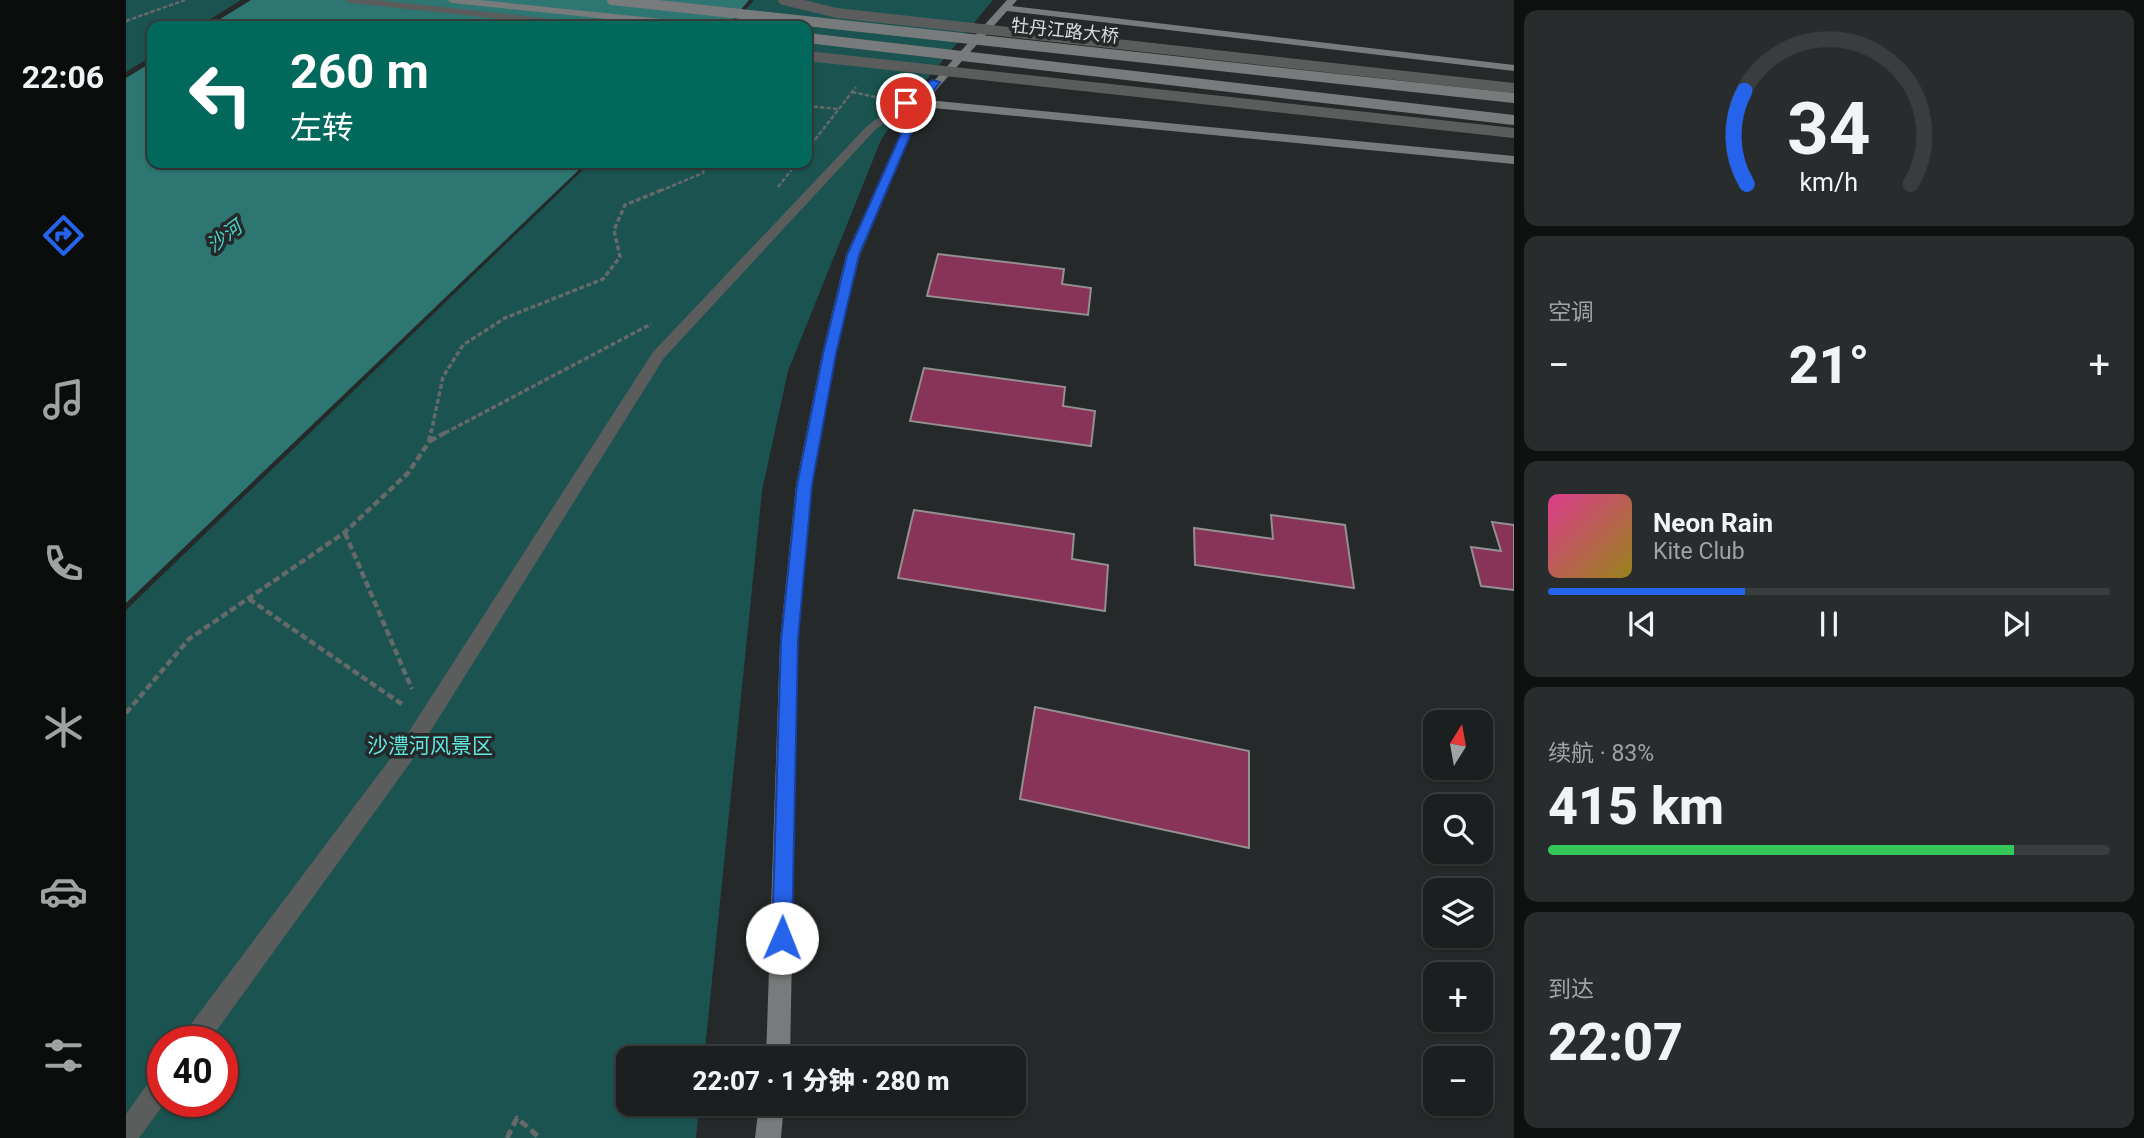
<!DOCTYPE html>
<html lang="zh">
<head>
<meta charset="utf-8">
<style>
  :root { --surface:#1c1f1f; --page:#292c2c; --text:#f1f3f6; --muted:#a0a2a4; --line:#3a3d3d; --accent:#2563eb }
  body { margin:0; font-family:Roboto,"Noto Sans SC",sans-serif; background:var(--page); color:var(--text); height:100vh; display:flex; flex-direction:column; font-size:26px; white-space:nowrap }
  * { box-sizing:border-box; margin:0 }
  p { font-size:23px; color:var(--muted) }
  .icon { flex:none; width:38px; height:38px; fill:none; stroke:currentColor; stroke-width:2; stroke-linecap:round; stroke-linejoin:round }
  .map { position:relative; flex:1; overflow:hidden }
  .details { display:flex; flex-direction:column; gap:10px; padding:10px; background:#0f1111; width:630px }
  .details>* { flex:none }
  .hud { position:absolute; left:21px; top:21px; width:665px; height:147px; border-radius:14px; box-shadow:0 2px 5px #0004,0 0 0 2px var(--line); background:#00695c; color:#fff; overflow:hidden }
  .needle { width:46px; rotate:11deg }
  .buttons { position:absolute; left:1297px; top:710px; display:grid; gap:14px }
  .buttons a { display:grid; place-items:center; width:70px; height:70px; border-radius:14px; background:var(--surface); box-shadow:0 2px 5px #0004,0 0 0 2px var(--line); font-size:35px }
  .speed { position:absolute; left:21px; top:1026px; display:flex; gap:14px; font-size:35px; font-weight:700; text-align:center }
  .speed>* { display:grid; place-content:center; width:91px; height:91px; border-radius:50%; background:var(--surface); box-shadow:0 2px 5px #0004,0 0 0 2px var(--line); line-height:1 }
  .speed .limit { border:10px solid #d22; background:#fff; color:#111 }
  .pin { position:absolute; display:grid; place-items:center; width:60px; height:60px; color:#fff; margin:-30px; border:4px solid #fff; border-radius:50%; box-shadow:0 2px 7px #0007 }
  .me { position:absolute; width:77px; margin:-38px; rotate:1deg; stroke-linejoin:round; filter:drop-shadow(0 0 5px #0008) }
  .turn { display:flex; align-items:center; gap:24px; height:147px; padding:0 28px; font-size:32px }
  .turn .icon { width:91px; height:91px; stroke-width:2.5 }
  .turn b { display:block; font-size:49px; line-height:60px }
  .big { font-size:52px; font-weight:800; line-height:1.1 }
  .details .widget { flex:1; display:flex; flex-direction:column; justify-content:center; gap:10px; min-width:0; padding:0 24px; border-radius:14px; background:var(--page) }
  .details .dial { align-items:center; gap:0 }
  .dial svg { height:182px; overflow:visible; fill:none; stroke:var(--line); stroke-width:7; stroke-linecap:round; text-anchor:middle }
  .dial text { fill:var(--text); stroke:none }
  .song { display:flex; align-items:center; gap:21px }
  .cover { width:84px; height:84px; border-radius:10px; background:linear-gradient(135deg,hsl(330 70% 55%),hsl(50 70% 35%)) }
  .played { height:7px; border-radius:4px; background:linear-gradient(90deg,var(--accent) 35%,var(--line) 35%) }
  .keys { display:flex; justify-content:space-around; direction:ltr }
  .heat { display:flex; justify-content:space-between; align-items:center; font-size:38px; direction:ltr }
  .charge { height:10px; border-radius:5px; background:linear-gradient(90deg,#34c759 83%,var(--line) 0) }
  .trip { position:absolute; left:490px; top:1046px; width:410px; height:70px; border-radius:14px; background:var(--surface); box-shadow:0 2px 5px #0004,0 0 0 2px var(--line); font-weight:800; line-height:70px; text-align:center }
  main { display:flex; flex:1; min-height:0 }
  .tabs { display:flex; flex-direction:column; width:126px; justify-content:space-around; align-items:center; background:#0b0c0c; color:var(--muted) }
  .tabs .icon { width:49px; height:49px }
  .tabs .current { color:var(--accent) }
  .tabs b { font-size:32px; color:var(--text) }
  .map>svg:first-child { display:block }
  .green { fill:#1a534f; fill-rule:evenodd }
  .water { fill:#2e7671 }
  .building { fill:#873458; stroke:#948f91; stroke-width:2 }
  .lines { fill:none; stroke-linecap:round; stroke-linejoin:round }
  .path-far3 { stroke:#656969; stroke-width:2.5; stroke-dasharray:4.5 2; stroke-linecap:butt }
  .path-far2 { stroke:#656969; stroke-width:3.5; stroke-dasharray:5 2.5; stroke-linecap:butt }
  .path-far1 { stroke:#656969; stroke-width:4.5; stroke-dasharray:7 3.5; stroke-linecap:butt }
  .path { stroke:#656969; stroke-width:5; stroke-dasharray:9 4.5; stroke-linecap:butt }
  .street { fill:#5b5d5d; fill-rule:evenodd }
  .secondary { fill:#787b7b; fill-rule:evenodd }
  .street-bridge { stroke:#5b5d5d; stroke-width:10 }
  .secondary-bridge { stroke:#787b7b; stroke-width:10 }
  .route { fill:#2563eb; stroke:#184099; stroke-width:2 }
  .labels { text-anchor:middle; stroke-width:7; stroke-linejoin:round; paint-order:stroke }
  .far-street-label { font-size:18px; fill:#dcdfdf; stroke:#252929 }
  .far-water-label { font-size:19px; font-style:italic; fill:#49d6ce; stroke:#252929 }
  .park-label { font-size:21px; fill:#5fe9e0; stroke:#252929 }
</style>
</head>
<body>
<main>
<nav class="tabs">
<b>22:06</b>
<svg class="icon current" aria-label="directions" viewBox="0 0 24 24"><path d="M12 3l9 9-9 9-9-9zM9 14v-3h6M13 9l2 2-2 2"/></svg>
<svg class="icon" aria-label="music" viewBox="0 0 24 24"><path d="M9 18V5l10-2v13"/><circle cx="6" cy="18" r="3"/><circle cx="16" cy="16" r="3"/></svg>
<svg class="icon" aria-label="phone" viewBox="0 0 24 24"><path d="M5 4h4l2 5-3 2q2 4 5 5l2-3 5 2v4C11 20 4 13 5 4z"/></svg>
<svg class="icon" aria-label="climate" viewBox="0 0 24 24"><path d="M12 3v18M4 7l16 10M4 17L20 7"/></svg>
<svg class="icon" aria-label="car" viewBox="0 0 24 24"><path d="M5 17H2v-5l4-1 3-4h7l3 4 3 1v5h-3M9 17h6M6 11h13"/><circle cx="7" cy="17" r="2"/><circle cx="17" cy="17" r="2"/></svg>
<svg class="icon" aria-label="filters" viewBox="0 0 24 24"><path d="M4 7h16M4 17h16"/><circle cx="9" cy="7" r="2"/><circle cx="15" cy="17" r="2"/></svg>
</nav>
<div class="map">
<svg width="1388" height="1138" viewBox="0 0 1388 1138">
  <rect width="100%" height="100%" fill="#252929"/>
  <path class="green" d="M 0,0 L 115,0 L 73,26 L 26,26 L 26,56 L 0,72 Z
    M 628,0 L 867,0 L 802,78 L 787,91 L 755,140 L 662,371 L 636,491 L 578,1059 L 502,1059 L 502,1104 L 573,1104 L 570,1138 L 0,1138 L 0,610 L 464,163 L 681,163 L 681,26 L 606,26 ZM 37,1041 L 96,1041 L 96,1101 L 37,1101 Z"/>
  <path class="water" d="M 125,0 L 623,0 L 601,26 L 83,26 Z
    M 26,62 L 26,163 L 460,163 L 0,603 L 0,78 Z"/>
  <path class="building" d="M 812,254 L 938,269 L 936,284 L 965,288 L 962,315 L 801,296 Z
    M 798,368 L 939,387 L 937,406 L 969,411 L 965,446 L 784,421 Z
    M 788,510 L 948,534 L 946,559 L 982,565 L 979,611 L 772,578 Z
    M 1145,515 L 1219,525 L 1228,588 L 1069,565 L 1068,528 L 1147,539 Z
    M 1366,522 L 1388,525 L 1388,590 L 1355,586 L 1345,547 L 1375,551 Z
    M 909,707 L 1123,751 L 1123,848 L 894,799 Z"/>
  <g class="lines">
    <path class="path-far3" d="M 0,21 L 59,0
      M 726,92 L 749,97
      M 681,106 L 712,109
      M 681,150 L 730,87
      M 652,187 L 671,163
      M 534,191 L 577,173 L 579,163"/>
    <path class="path-far2" d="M 305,433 L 317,377 L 337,345 L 379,318 L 477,279 L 494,257 L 488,230 L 499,205 L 538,189
      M 319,433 L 525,324"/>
    <path class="path-far1" d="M 304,441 L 322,431
      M 219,533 L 286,689
      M 123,599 L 277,705
      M 0,713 L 63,639 L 218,533 L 282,473 L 303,442 L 305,431"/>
    <path class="path" d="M 381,1138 L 391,1118 L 414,1138"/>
    <path class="street" d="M 219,0 L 251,0 L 464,23 L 469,26 L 439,26 L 224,3 Z
      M 805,80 L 814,82 L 749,130 L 538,358 L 287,759 L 83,1041 L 56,1041 L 59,1032 L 273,747 L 527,352 L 741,126 Z
      M 37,1072 L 37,1101 L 40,1101 L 13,1138 L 0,1138 L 0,1114 L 28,1075 Z"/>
    <path class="secondary" d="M 321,0 L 354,0 L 575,23 L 580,26 L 549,26 L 326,3 Z
      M 881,0 L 891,0 L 886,6 L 1388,65 L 1388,71 L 881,11 L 801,100 L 1388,156 L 1388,164 L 797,107 L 734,255 L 710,354 L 686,485 L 672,641 L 664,1059 L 640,1059 L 654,641 L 670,485 L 696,354 L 720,255 L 788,103 Z
      M 633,1104 L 658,1104 L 655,1138 L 629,1138 Z"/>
    <path class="street-bridge" d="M 657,0 L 711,13 L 1388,88
      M 681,56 L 1388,133"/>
    <path class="secondary-bridge" d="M 486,0 L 1388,98
      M 681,38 L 1388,120"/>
  </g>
  <path class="route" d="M 806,80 L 814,82 L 798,103 L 733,255 L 710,354 L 686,485 L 672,640 L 666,938 L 663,945 L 656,947 L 649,945 L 646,938 L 655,640 L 671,485 L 697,354 L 721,255 L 790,100 L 780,106 L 775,103 Z"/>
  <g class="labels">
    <g class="far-street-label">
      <text transform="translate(939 31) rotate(6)" y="6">牡丹江路大桥</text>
    </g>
    <g class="far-water-label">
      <text transform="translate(98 236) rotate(-37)" y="7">沙河</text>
    </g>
    <g class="park-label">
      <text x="304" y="753">沙澧河风景区</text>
    </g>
  </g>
</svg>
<div class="buttons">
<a><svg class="needle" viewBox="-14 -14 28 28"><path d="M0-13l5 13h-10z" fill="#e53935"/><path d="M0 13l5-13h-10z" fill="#a0a2a4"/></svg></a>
<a><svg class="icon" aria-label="search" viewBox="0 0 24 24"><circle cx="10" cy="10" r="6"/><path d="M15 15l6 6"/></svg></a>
<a><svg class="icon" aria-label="layers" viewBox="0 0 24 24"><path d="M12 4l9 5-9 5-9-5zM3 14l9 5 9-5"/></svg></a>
<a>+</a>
<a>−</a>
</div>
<div class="speed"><div class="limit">40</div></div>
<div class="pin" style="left:780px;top:103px;background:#d93025"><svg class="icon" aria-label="arrive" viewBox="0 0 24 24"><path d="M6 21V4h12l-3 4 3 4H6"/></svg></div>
<svg class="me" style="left:656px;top:938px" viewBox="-20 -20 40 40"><circle r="19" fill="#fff"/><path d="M0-13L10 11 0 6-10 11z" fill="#2563eb"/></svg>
<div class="trip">22:07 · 1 分钟 · 280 m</div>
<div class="hud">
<div class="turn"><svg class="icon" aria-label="left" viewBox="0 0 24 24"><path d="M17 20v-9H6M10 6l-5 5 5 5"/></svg><div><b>260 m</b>左转</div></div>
</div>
</div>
<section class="details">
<div class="widget dial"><svg viewBox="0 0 100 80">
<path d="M14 69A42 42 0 1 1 86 69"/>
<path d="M14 69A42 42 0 0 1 13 28" stroke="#2563eb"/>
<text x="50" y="56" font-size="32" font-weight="700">34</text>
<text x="50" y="72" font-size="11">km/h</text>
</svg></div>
<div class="widget"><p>空调</p>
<div class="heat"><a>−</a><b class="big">21°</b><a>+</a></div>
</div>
<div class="widget">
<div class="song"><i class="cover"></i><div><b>Neon Rain</b><p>Kite Club</p></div></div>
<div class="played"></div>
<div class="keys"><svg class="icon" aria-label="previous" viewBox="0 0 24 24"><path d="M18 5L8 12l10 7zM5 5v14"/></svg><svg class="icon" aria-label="pause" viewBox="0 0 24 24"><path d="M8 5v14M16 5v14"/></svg><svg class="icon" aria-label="next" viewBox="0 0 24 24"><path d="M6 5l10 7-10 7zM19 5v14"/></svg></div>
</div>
<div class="widget"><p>续航 · 83%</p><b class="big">415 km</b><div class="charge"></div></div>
<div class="widget"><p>到达</p><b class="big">22:07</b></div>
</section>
</main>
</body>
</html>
